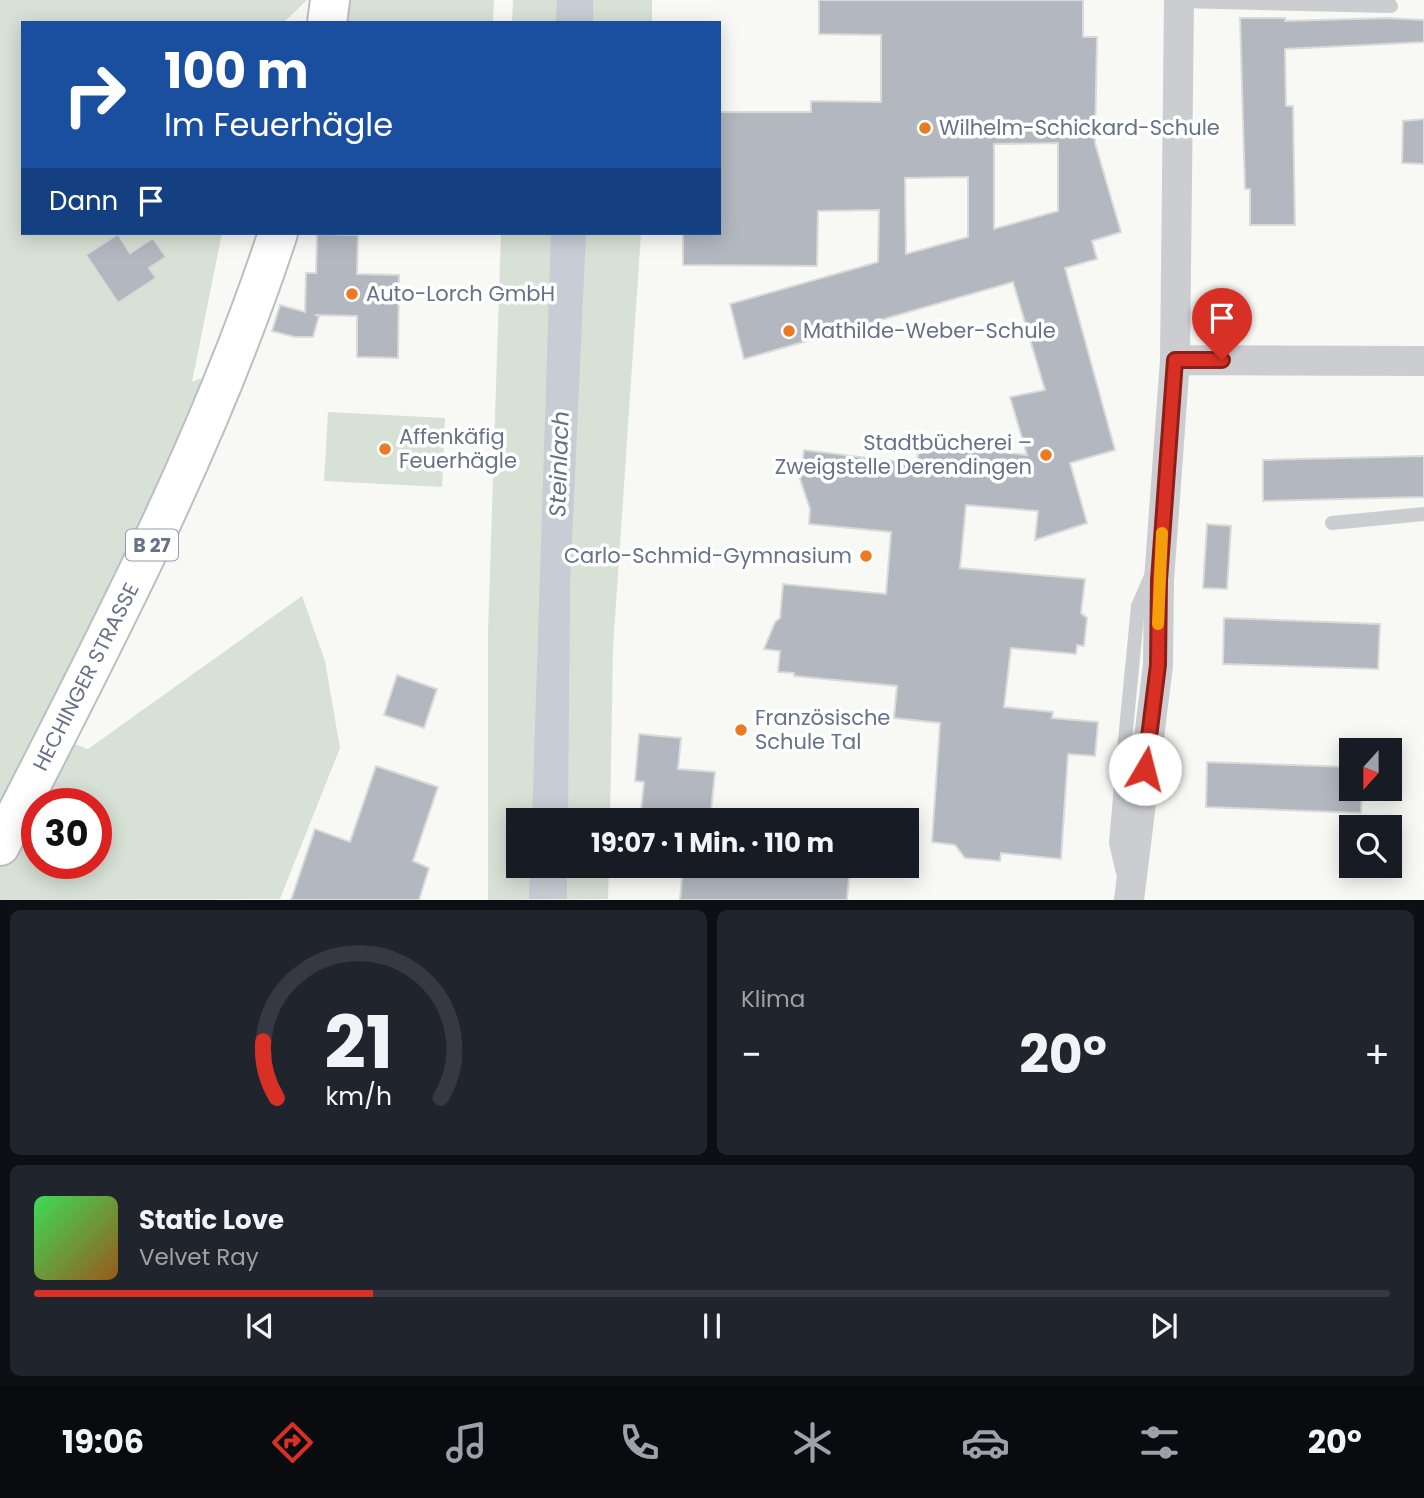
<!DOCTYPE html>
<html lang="de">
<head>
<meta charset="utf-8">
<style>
  :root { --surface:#171b24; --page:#20242c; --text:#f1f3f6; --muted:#9ea1a6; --line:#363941; --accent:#d93025 }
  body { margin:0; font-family:Poppins,sans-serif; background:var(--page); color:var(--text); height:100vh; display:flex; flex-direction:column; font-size:26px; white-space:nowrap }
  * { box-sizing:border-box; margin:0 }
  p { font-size:23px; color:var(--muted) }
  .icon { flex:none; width:38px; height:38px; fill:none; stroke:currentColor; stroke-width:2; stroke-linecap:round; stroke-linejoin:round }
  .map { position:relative; height:900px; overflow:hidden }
  .side { display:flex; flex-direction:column; gap:10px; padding:10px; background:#0d0f14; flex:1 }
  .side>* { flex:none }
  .top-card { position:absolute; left:21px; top:21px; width:700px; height:214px; border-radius:0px; box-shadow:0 4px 18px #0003; background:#1a4fa0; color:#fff; overflow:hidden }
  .needle { width:46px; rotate:201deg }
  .buttons { position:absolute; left:1339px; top:738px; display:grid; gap:14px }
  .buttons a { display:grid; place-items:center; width:63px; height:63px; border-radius:0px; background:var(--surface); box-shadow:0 4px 18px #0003; font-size:35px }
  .speed { position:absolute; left:21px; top:788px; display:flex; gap:14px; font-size:35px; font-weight:700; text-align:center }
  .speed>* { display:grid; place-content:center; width:91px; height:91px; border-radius:50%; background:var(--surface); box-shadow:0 4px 18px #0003; line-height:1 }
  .speed .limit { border:10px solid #d22; background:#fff; color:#111 }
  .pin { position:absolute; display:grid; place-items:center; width:60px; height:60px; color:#fff; margin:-72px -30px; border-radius:50% 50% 50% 0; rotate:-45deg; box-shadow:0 0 7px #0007 }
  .pin .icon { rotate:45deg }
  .me { position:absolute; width:77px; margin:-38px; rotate:8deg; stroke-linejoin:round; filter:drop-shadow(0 0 5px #0008) }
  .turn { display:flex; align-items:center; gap:24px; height:147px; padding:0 28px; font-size:32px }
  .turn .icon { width:91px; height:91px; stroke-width:2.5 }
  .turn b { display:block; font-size:49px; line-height:60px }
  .then { display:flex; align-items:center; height:66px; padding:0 28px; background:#0003; gap:14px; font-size:26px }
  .big { font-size:52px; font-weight:700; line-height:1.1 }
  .side .tile { flex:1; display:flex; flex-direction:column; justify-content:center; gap:10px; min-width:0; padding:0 24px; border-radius:10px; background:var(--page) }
  .side .dial { align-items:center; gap:0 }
  .dial svg { height:182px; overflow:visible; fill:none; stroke:var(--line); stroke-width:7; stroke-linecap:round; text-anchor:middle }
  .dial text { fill:var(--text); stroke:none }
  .song { display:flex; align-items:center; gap:21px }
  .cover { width:84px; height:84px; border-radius:10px; background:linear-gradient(135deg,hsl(130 70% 55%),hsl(30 70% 35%)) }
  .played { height:7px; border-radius:4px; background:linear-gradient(90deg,var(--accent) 25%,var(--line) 25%) }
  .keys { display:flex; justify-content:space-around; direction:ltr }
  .heat { display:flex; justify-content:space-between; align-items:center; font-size:38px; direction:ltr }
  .side .tiles { flex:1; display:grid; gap:10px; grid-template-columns:1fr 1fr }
  .tile:last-child { grid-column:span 2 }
  .trip { position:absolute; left:506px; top:808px; width:413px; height:70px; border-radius:0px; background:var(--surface); box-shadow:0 4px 18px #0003; font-weight:700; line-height:70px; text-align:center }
  .dock { display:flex; height:112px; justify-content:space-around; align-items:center; background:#090b0e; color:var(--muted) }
  .dock .icon { width:49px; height:49px }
  .dock .active { color:var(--accent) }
  .dock b { font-size:32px; color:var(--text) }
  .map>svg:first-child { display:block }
  .green { fill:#d8e1d6; fill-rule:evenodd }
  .water { fill:#c6cdd4 }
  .building { fill:#b3b8c0; stroke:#dadad8; stroke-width:2; fill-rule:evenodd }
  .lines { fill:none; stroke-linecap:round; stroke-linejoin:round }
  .primary-casing { stroke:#bbbec2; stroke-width:42 }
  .lane { stroke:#cbcdd1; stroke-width:14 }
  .street { stroke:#cbcdd1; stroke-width:30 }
  .primary { stroke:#fff; stroke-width:38 }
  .route-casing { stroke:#8d1f18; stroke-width:18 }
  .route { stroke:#d93025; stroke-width:12 }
  .slow { stroke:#f59e0b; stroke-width:12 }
  .poi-dot { fill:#eb7a23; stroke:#fff; stroke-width:2.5 }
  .labels { text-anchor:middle; stroke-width:7; stroke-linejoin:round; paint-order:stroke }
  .shield { fill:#fff; stroke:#949cac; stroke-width:2 }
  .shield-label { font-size:19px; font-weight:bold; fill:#667288 }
  .poi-label { font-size:21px; fill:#667288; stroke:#fff; text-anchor:start }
  .street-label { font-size:21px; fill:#667288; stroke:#fff }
  .water-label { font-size:23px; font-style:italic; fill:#627383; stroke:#fff }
</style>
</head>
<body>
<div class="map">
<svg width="1424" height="900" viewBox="0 0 1424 900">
  <rect width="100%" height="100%" fill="#f8f8f5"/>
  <path class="green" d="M 0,0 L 307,0 L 283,23 L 23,23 L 23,233 L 222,233 L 192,382 L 231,366 L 56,737 L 88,749 L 302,596 L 325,661 L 340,748 L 280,899 L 0,900 ZM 37,803 L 96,803 L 96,863 L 37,863 Z
    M 345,0 L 494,0 L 493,23 L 342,23 Z
    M 513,0 L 652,0 L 652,23 L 512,23 Z
    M 501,233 L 641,233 L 613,648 L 610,821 L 518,821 L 518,866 L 609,866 L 608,899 L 488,900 L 488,632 Z
    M 328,412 L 445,418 L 442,487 L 324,481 Z"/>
  <path class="water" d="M 557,0 L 593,0 L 593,23 L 556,23 Z
    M 551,233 L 586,233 L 570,585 L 568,821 L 532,821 Z
    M 530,866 L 567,866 L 567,899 L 529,899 Z"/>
  <path class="building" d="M 819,0 L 1083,0 L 1083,37 L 1097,37 L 1095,143 L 1121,232 L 1092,241 L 1097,259 L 1065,268 L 1115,450 L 1070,463 L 1087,523 L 1035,540 L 1038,511 L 966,505 L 960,568 L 1085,579 L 1081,613 L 1087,618 L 1084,646 L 1077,645 L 1076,654 L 1011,648 L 1004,707 L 1053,712 L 1052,718 L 1098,722 L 1095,756 L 1068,754 L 1061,859 L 1001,853 L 1000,861 L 965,858 L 955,845 L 932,842 L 940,723 L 894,718 L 897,686 L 794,676 L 794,673 L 778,672 L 780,651 L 764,649 L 775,622 L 780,618 L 783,584 L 886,594 L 891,532 L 809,524 L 810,509 L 800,479 L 804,450 L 917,464 L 919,442 L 1027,455 L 1010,397 L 1045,390 L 1013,282 L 744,359 L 730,304 L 878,262 L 879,210 L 818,211 L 817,266 L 683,265 L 683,233 L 719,233 L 719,112 L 811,112 L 811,101 L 881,102 L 881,35 L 819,34 ZM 1058,143 L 1058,211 L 994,229 L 994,144 ZM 968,177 L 968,237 L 906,254 L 905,178 Z
    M 1240,18 L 1285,18 L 1285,21 L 1388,18 L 1424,20 L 1424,42 L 1285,49 L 1286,106 L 1293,106 L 1295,225 L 1250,225 L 1250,189 L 1245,189 Z
    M 1424,119 L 1424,164 L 1402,163 L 1403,121 Z
    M 118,234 L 130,253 L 153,238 L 166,257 L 149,268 L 156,278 L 118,303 L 86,255 Z
    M 317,234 L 358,235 L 357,274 L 399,275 L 398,358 L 357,357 L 357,316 L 315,315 L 319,316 L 313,337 L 295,337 L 272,331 L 280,305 L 305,312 L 306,273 L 316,273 Z
    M 1424,456 L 1424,497 L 1263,501 L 1263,460 Z
    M 1207,524 L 1231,526 L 1227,589 L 1203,588 Z
    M 1224,618 L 1380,624 L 1378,669 L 1223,664 Z
    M 397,675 L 437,689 L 424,728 L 384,715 Z
    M 639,734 L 681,738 L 678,769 L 715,772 L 710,821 L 640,821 L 644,782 L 635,781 Z
    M 1207,762 L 1351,767 L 1351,789 L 1362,789 L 1361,813 L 1206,807 Z
    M 376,766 L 438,787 L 413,861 L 429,868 L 419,900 L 291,900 L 315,829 L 350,842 Z
    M 683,866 L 850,866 L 847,900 L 680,900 Z"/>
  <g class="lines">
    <defs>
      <path id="primary" d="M 327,23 L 330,0
        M 0,846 C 102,646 208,447 278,233"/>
    </defs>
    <use href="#primary" class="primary-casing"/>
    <path class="lane" d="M 1179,1 L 1391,6
      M 1332,523 L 1424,514
      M 1123,873 L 1116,843 L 1124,751 L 1138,606 L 1151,576"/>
    <path class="street" d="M 1175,360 L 1424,361
      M 1129,900 L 1158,665 L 1159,580 L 1175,360 L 1179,0"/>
    <use href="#primary" class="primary"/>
  </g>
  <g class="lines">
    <defs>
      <path id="route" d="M 1145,769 L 1158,665 L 1159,580 L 1175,360 L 1222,360"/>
    </defs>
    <use href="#route" class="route-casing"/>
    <use href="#route" class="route"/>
    <path class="slow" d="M 1158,624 L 1162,533"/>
  </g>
  <g class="poi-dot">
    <circle cx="925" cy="128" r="7"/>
    <circle cx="352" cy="294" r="7"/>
    <circle cx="789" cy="331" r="7"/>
    <circle cx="385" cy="449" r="7"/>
    <circle cx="1046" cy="455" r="7"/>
    <circle cx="866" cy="556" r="7"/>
    <circle cx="741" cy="730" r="7"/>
  </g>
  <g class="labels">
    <rect class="shield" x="126" y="529.5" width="52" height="31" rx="5"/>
    <g class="shield-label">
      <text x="152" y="552">B 27</text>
    </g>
    <g class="poi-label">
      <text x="939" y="135">Wilhelm-Schickard-Schule</text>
      <text x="366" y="301">Auto-Lorch GmbH</text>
      <text x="803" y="338">Mathilde-Weber-Schule</text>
      <text x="399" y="444">Affenkäfig<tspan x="399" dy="24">Feuerhägle</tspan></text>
      <text x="1032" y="450" text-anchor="end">Stadtbücherei –<tspan x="1032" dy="24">Zweigstelle Derendingen</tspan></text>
      <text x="852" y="563" text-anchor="end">Carlo-Schmid-Gymnasium</text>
      <text x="755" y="725">Französische<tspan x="755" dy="24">Schule Tal</tspan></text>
    </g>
    <g class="street-label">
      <text transform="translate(86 677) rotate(-63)" y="7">HECHINGER STRASSE</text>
    </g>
    <g class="water-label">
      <text transform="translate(559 464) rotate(-88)" y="8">Steinlach</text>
    </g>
  </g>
</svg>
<div class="buttons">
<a><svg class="needle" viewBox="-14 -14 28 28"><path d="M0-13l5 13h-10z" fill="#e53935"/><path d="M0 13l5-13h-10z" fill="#9ea1a6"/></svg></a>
<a><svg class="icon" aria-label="search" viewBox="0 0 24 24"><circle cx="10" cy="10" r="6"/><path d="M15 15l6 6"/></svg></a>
</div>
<div class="speed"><div class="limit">30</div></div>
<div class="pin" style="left:1222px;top:360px;background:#d93025"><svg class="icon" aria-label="arrive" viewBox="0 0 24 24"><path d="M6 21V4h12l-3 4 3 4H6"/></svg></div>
<svg class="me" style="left:1145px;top:769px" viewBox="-20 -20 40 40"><circle r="19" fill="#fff"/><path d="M0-13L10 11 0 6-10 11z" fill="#d93025"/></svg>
<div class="trip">19:07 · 1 Min. · 110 m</div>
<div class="top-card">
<div class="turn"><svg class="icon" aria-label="right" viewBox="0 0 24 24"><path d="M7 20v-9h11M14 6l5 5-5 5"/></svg><div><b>100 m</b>Im Feuerhägle</div></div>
<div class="then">Dann<svg class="icon" aria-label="arrive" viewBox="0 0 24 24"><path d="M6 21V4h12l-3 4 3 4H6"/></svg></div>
</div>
</div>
<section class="side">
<div class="tiles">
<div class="tile dial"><svg viewBox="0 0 100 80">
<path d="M14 69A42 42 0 1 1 86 69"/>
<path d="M14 69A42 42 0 0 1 8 44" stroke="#d93025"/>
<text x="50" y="56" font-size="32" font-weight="700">21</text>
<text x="50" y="72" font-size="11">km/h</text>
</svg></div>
<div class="tile"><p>Klima</p>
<div class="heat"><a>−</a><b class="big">20°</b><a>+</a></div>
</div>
<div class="tile">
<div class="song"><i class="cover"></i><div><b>Static Love</b><p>Velvet Ray</p></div></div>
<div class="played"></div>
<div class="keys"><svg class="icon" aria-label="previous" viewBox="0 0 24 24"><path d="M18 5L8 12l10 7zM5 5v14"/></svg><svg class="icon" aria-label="pause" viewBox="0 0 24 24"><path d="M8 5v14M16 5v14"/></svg><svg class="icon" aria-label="next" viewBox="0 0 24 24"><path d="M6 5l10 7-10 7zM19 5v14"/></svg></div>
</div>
</div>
</section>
<nav class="dock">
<b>19:06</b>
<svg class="icon active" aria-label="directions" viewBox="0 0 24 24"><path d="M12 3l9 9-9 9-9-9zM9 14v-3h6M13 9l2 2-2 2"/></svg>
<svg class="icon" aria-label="music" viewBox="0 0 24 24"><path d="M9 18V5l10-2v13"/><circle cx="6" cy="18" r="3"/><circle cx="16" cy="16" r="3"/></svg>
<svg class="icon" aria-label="phone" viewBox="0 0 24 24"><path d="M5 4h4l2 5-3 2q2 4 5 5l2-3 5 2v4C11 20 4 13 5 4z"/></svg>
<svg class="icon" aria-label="climate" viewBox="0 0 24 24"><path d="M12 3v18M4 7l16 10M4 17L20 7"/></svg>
<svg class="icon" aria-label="car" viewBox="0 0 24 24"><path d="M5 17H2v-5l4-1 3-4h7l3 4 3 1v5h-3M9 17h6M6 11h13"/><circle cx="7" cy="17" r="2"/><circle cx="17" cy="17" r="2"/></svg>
<svg class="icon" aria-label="filters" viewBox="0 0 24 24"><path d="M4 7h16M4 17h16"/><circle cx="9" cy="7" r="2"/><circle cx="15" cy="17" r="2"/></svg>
<b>20°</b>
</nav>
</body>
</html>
